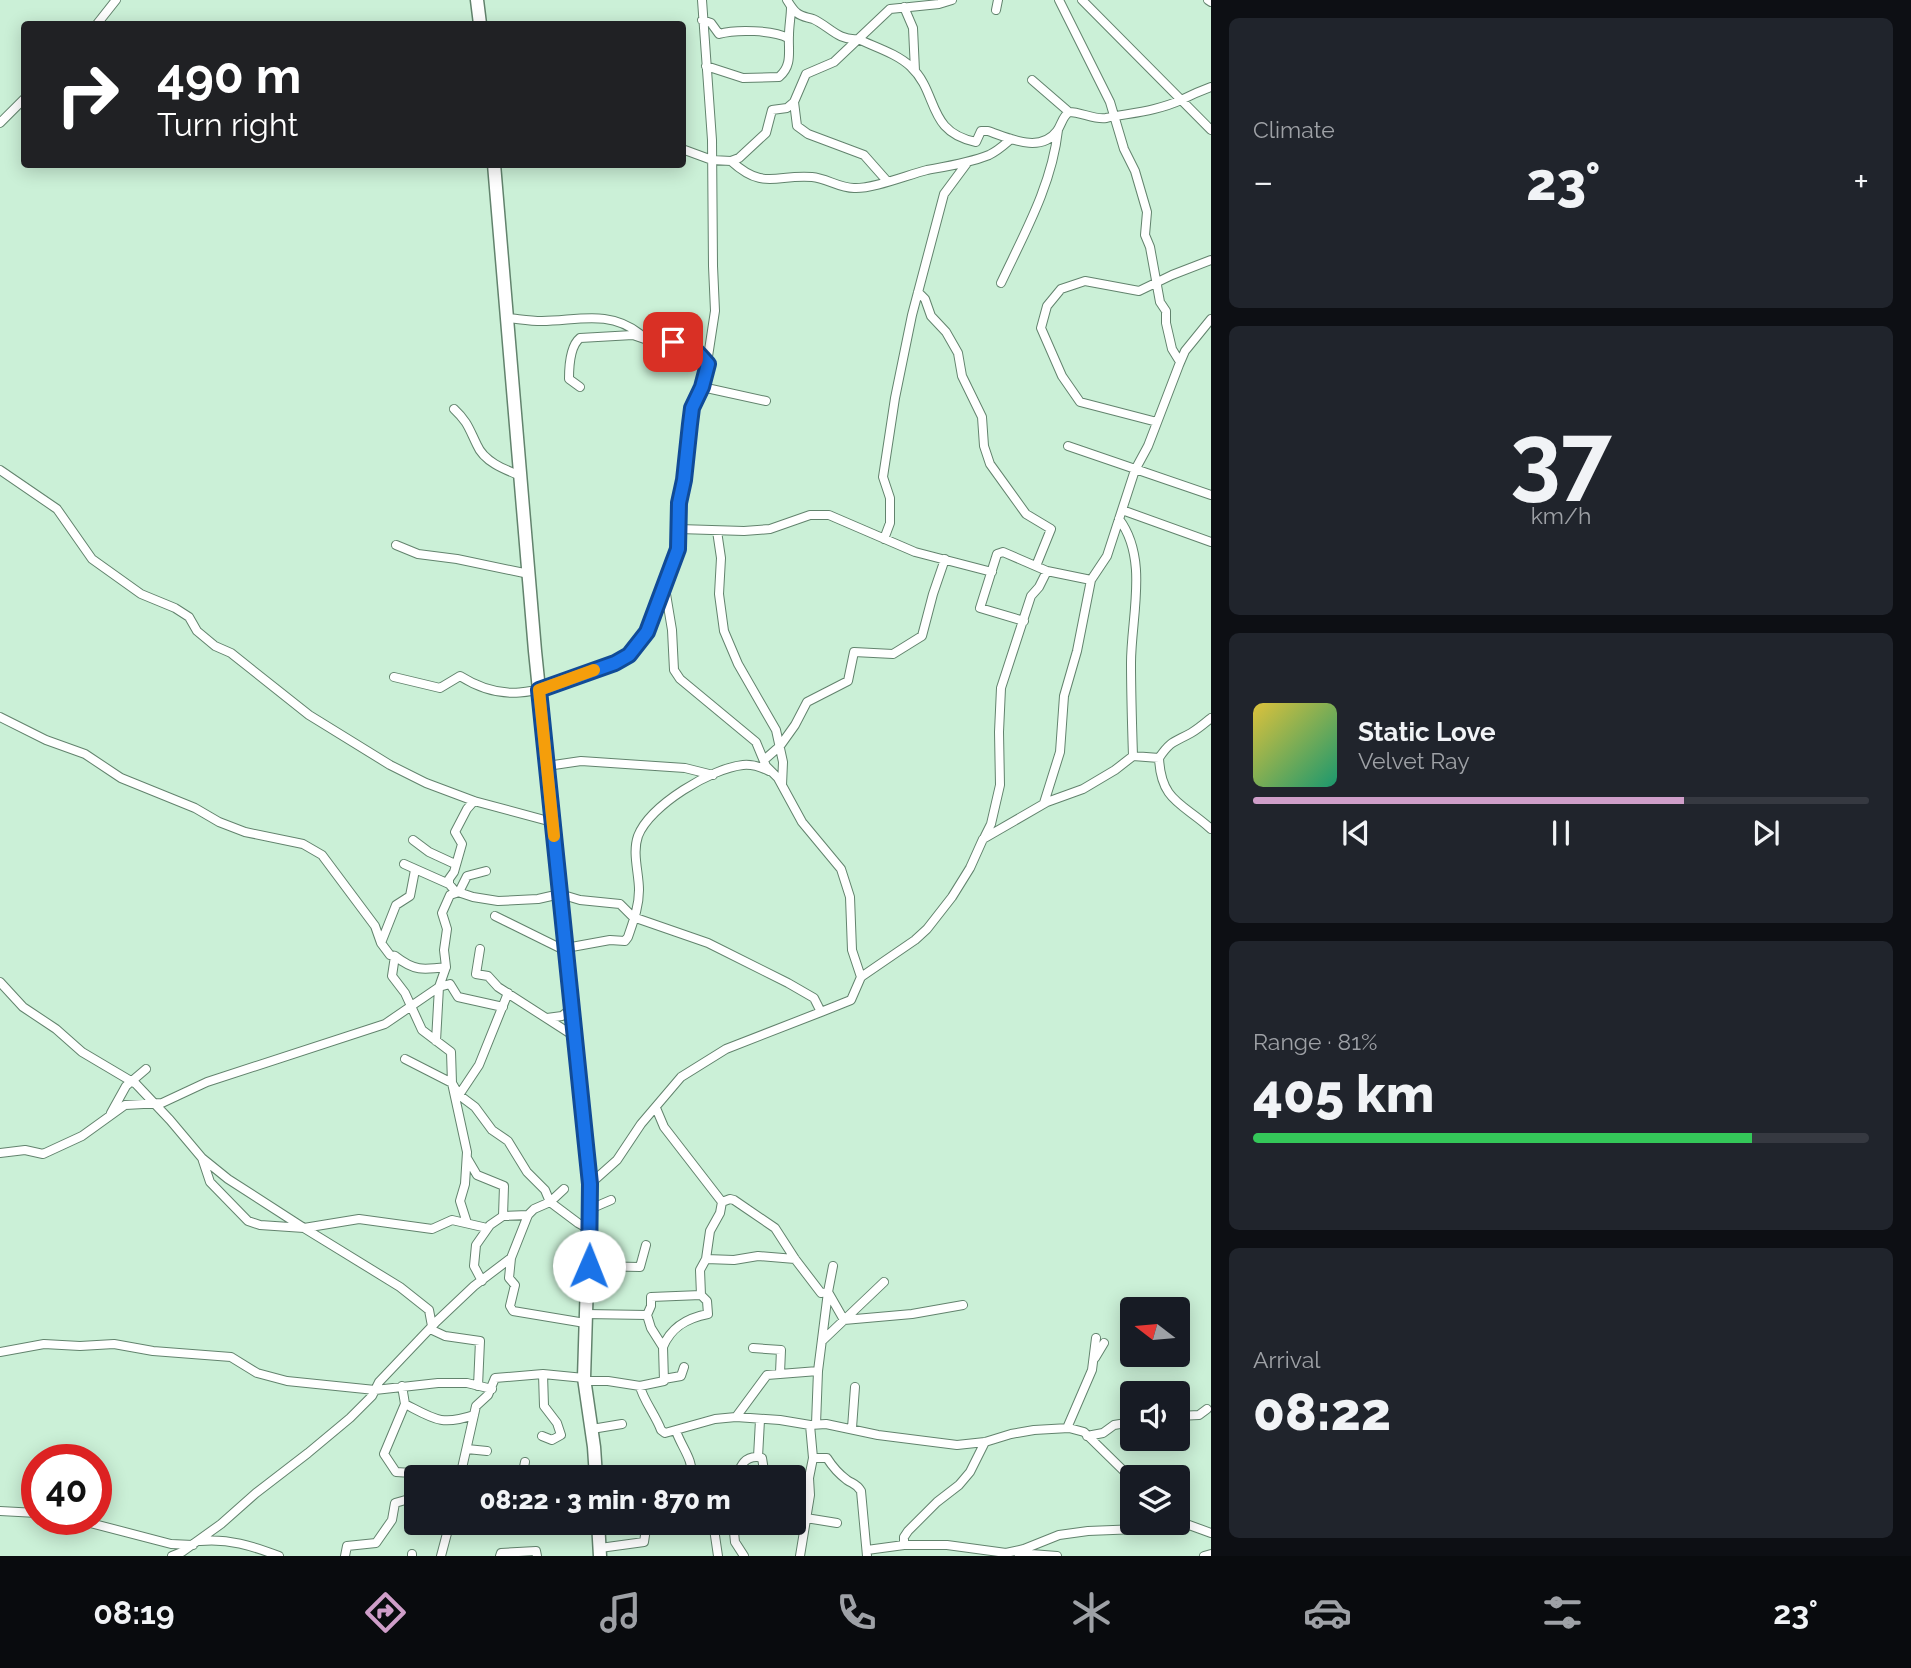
<!DOCTYPE html>
<html lang="en">
<head>
<meta charset="utf-8">
<style>
  :root { --surface:#171b24; --page:#20242c; --text:#f1f3f6; --muted:#9ea1a6; --line:#363941; --accent:#cf9ec9 }
  body { margin:0; font-family:Raleway,sans-serif; background:var(--page); color:var(--text); height:100vh; display:flex; flex-direction:column; font-size:26px; white-space:nowrap }
  * { box-sizing:border-box; margin:0 }
  p { font-size:23px; color:var(--muted) }
  .icon { flex:none; width:38px; height:38px; fill:none; stroke:currentColor; stroke-width:2; stroke-linecap:round; stroke-linejoin:round }
  .map { position:relative; flex:1; overflow:hidden }
  .panel { display:flex; flex-direction:column; gap:18px; padding:18px; background:#0d0f14; width:700px }
  .panel>* { flex:none }
  .hud { position:absolute; left:21px; top:21px; width:665px; height:147px; border-radius:7px; box-shadow:0 4px 18px #0003; background:#202124; color:#fff; overflow:hidden }
  .needle { width:46px; rotate:286deg }
  .fabs { position:absolute; left:1120px; top:1297px; display:grid; gap:14px }
  .fabs a { display:grid; place-items:center; width:70px; height:70px; border-radius:7px; background:var(--surface); box-shadow:0 4px 18px #0003; font-size:35px }
  .speed { position:absolute; left:21px; top:1444px; display:flex; gap:14px; font-size:35px; font-weight:700; text-align:center }
  .speed>* { display:grid; place-content:center; width:91px; height:91px; border-radius:50%; background:var(--surface); box-shadow:0 4px 18px #0003; line-height:1 }
  .speed .limit { border:10px solid #d22; background:#fff; color:#111 }
  .pin { position:absolute; display:grid; place-items:center; width:60px; height:60px; color:#fff; margin:-30px; border-radius:14px; box-shadow:0 4px 10px #0006 }
  .me { position:absolute; width:77px; margin:-38px; rotate:1deg; stroke-linejoin:round; filter:drop-shadow(0 0 5px #0008) }
  .turn { display:flex; align-items:center; gap:24px; height:147px; padding:0 21px; font-size:32px }
  .turn .icon { width:91px; height:91px; stroke-width:2.5 }
  .turn b { display:block; font-size:49px; line-height:60px }
  .big { font-size:52px; font-weight:800; line-height:1.1 }
  .panel .widget { flex:1; display:flex; flex-direction:column; justify-content:center; gap:10px; min-width:0; padding:0 24px; border-radius:10px; background:var(--page) }
  .panel .dial { align-items:center; gap:0 }
  .dial b { font-size:91px; line-height:1 }
  .song { display:flex; align-items:center; gap:21px }
  .cover { width:84px; height:84px; border-radius:10px; background:linear-gradient(135deg,hsl(50 70% 55%),hsl(160 70% 35%)) }
  .played { height:7px; border-radius:4px; background:linear-gradient(90deg,var(--accent) 70%,var(--line) 70%) }
  .keys { display:flex; justify-content:space-around; direction:ltr }
  .heat { display:flex; justify-content:space-between; align-items:center; font-size:38px; direction:ltr }
  .charge { height:10px; border-radius:5px; background:linear-gradient(90deg,#34c759 81%,var(--line) 0) }
  .trip { position:absolute; left:404px; top:1465px; width:402px; height:70px; border-radius:7px; background:var(--surface); box-shadow:0 4px 18px #0003; font-weight:800; line-height:70px; text-align:center }
  .menu { display:flex; height:112px; justify-content:space-around; align-items:center; background:#090b0e; color:var(--muted) }
  .menu .icon { width:49px; height:49px }
  .menu .active { color:var(--accent) }
  .menu b { font-size:32px; color:var(--text) }
  main { display:flex; flex:1; min-height:0 }
  .map>svg:first-child { display:block }
  .lines { fill:none; stroke-linecap:round; stroke-linejoin:round }
  .street-casing { stroke:#62836d; stroke-width:10 }
  .secondary-casing { stroke:#62836d; stroke-width:15 }
  .street { stroke:#fff; stroke-width:8 }
  .secondary { stroke:#fff; stroke-width:12 }
  .route-casing { stroke:#114b97; stroke-width:18 }
  .route { stroke:#1a73e8; stroke-width:12 }
  .slow { stroke:#f59e0b; stroke-width:12 }
</style>
</head>
<body>
<main>
<div class="map">
<svg width="1211" height="1556" viewBox="0 0 1211 1556">
  <rect width="100%" height="100%" fill="#cbf0d7"/>
  <g class="lines">
    <defs>
      <path id="street" d="M 702,0 L 712,140 L 713,266 L 715,311 L 705,376 L 692,408 L 689,424 L 684,480 L 679,503 L 678,549 L 665,588 L 672,630 L 674,670 L 680,679 L 756,742 L 766,766 L 778,778 L 802,822 L 841,869 L 850,897 L 852,950 L 861,977
        M 787,0 C 790,5 793,10 797,13 C 802,17 807,17 813,19 C 829,26 838,41 858,39 C 875,47 898,54 911,67 C 939,93 926,132 976,142 L 981,131 L 988,131 C 1009,138 1040,154 1057,131 C 1062,124 1062,117 1069,112 C 1081,112 1095,120 1106,118 C 1130,113 1157,111 1181,100 C 1191,95 1200,91 1211,87
        M 1059,0 L 1110,102 L 1124,149 L 1135,171 L 1147,212 L 1145,235 L 1150,247 L 1160,302 L 1166,311 L 1166,323 L 1172,349 L 1180,362
        M 1082,0 L 1211,130
        M 1208,0 L 1211,2
        M 904,7 L 913,28 L 915,71
        M 996,10 L 998,0
        M 702,20 L 711,23 L 719,34 C 736,29 773,30 788,38
        M 97,24 L 116,0
        M 706,66 L 743,78 L 779,77 C 793,65 788,51 789,35 C 789,26 791,16 791,7
        M 1032,80 L 1069,112
        M 794,102 L 797,126 L 808,134 L 864,155 L 887,181
        M 0,123 L 24,99
        M 682,149 L 712,160 L 731,161 L 739,158 L 766,133 L 772,110 L 787,108 L 794,102 L 806,74 L 834,62 L 890,9 L 939,4 L 952,0
        M 731,161 C 764,191 776,174 812,177 C 826,178 839,188 854,188 C 873,189 907,175 927,170 C 949,166 969,163 989,155 C 998,151 1004,145 1011,139
        M 1001,283 C 1024,234 1052,185 1058,130
        M 918,292 L 925,299 L 931,316 L 946,332 L 958,353 L 962,376 L 982,417 L 984,446 L 990,464 L 1026,514 L 1051,529 L 1036,566
        M 508,318 C 519,319 530,321 542,321 C 576,321 609,309 640,334
        M 580,387 L 569,379 C 569,366 570,346 580,338 L 633,335 L 659,344 L 682,341 L 692,347 L 707,364
        M 702,387 L 766,401
        M 454,409 C 468,422 469,429 477,445 C 484,462 506,470 521,476
        M 1157,422 L 1080,402 L 1062,376 L 1041,328 L 1047,306 L 1061,289 L 1085,281 L 1139,291 L 1172,275 L 1211,260
        M 1068,446 L 1211,495
        M 0,470 L 57,509 L 92,559 L 141,594 L 175,608 L 189,617 L 197,631 L 215,646 L 231,653 L 309,715 L 390,765 L 426,783 L 474,801 L 552,822
        M 1122,510 L 1211,542
        M 1119,519 C 1149,559 1131,617 1131,663 C 1131,694 1132,725 1133,756
        M 679,529 L 744,531 L 770,529 L 810,515 L 829,515 L 915,552 L 992,572
        M 717,531 L 721,558 L 719,594 L 724,631 L 738,664 L 776,730 L 783,762 L 782,785
        M 884,539 L 890,523 L 890,498 L 883,477 L 895,398 L 912,315 L 944,194 L 967,163
        M 396,545 L 418,554 L 457,559 L 529,574
        M 1024,621 L 980,608 L 997,554 L 1003,552 L 1047,571 L 1091,580
        M 394,677 L 440,688 L 460,676 C 509,707 542,689 591,671 C 605,666 619,664 630,654 C 649,638 655,610 665,588
        M 0,717 L 46,740 L 85,754 L 121,778 L 195,808 L 219,822 L 245,832 L 303,844 L 322,855 L 375,926 L 381,943
        M 1159,758 C 1161,802 1183,803 1211,829
        M 764,760 L 780,746 L 795,725 L 807,702 L 848,681 L 854,652 L 893,654 L 922,636 L 933,594 L 945,559
        M 547,766 L 581,761 L 685,768 L 713,775
        M 1044,803 L 1060,752 L 1064,696 L 1077,651 L 1091,580 L 1107,556 L 1135,470 L 1148,446 L 1179,365 L 1185,351 L 1211,319
        M 985,836 L 991,824 L 1000,785 L 999,732 L 1001,688 L 1031,596 L 1039,587 L 1047,571
        M 413,840 L 429,852 L 455,864
        M 404,864 L 449,884 L 455,891 L 473,897 L 498,901 L 538,899 L 560,894 L 580,900 L 620,904 L 633,917 L 708,943 L 788,983 L 814,998 L 821,1012 L 851,1000 L 861,977 L 915,940 L 927,929 L 952,897 L 970,868 L 983,839 L 1047,802 L 1083,789 L 1115,770 L 1133,756 L 1159,758 C 1171,740 1175,742 1191,733 C 1198,729 1205,723 1211,718
        M 415,870 L 410,896 L 396,905 L 381,943 L 390,955 L 395,956 L 392,976 L 405,993 L 422,1030 L 451,1052 L 452,1083 L 459,1095 L 475,1107 L 492,1130 L 508,1141 L 527,1172 L 545,1190 L 550,1202 L 578,1223 L 589,1229
        M 449,884 L 449,879 L 454,872 L 462,844 L 455,832 L 467,809 L 474,801
        M 495,916 L 566,951
        M 566,948 L 610,940 L 625,941 L 628,937 C 633,922 639,907 639,890 C 639,873 632,853 638,836 C 650,805 712,768 743,765 C 753,764 761,767 769,771
        M 480,949 L 476,974 L 488,976 L 498,987 L 574,1036
        M 395,956 C 414,971 423,970 446,967
        M 0,982 L 23,1007 L 56,1029 L 82,1052 L 136,1084 L 170,1120 L 202,1158 L 210,1182 L 248,1221 L 260,1225 L 304,1228 L 400,1287 L 429,1310 L 432,1326
        M 547,1018 L 562,1016 L 572,1008
        M 436,1041 L 439,987 L 446,967 L 444,950 L 447,929 L 442,913 L 450,895 L 459,892 L 467,876 L 486,871
        M 405,1059 L 452,1083 L 467,1152 L 465,1184 L 460,1201 L 467,1223
        M 459,1095 L 479,1065 L 508,993
        M 656,1108 L 664,1127 L 722,1202
        M 111,1113 L 126,1086 L 146,1069
        M 0,1153 L 25,1150 L 43,1154 L 82,1136 L 125,1105 L 162,1103 L 207,1082 L 385,1024 L 439,987 L 450,984 L 458,997 L 503,1007
        M 202,1158 L 228,1179 L 304,1228 L 359,1219 L 432,1229 L 452,1220 L 487,1228
        M 467,1158 L 477,1175 L 504,1186 L 503,1216
        M 590,1184 L 617,1160 L 641,1124 L 681,1077 L 726,1049 L 821,1012
        M 590,1209 L 611,1200
        M 511,1258 L 509,1278 L 515,1285 L 510,1306 L 513,1311 L 585,1323
        M 706,1259 L 734,1260 L 758,1256 L 795,1259
        M 589,1266 L 640,1267 L 646,1245
        M 833,1266 L 828,1292 L 844,1320 L 912,1314 L 963,1305
        M 482,1281 L 474,1266 L 476,1245 L 490,1225 L 503,1216 L 528,1215
        M 586,1314 L 647,1315
        M 430,1329 L 445,1336 L 480,1341 L 478,1386
        M 822,1341 L 884,1282
        M 663,1347 C 671,1327 687,1318 708,1314 L 707,1301 L 701,1295 L 700,1270 L 706,1259 L 710,1231 L 720,1213 L 722,1202 L 730,1199 L 734,1200 L 775,1228 L 795,1259 L 821,1293 L 828,1292 L 818,1371 L 816,1424
        M 753,1348 L 781,1350 L 780,1373
        M 0,1352 L 44,1344 L 80,1346 L 114,1344 L 153,1351 L 231,1357 L 257,1373 L 287,1381 L 375,1390 L 438,1383 L 467,1383 L 492,1389
        M 1095,1358 L 1104,1343
        M 664,1379 L 681,1376 L 684,1367
        M 586,1381 L 608,1381 L 640,1386 L 664,1381 L 663,1347 L 651,1328 L 647,1315 L 651,1306 L 651,1297 L 701,1295
        M 402,1386 L 405,1404 L 384,1454 L 396,1472 L 460,1476
        M 640,1386 C 642,1398 656,1416 661,1430 L 665,1433 L 715,1419 L 736,1417 L 780,1420 L 810,1425 L 826,1424 L 878,1435 L 957,1445 L 985,1442 L 1011,1434 L 1034,1430 L 1069,1428 L 1084,1432 L 1132,1479
        M 405,1404 C 434,1419 441,1426 474,1415
        M 1178,1416 L 1199,1415 L 1207,1409
        M 736,1417 L 767,1375 L 818,1371
        M 760,1420 L 758,1457 L 762,1458 L 765,1477
        M 852,1428 L 855,1387
        M 1067,1428 L 1092,1370 L 1096,1338
        M 592,1429 L 622,1424
        M 676,1431 C 682,1448 693,1459 692,1477
        M 542,1436 L 552,1440 L 561,1435 L 557,1423 L 544,1406 L 543,1374
        M 1087,1436 L 1103,1433 L 1114,1425 L 1132,1422
        M 467,1449 L 487,1451
        M 813,1458 L 827,1458 C 832,1466 839,1474 847,1480 C 853,1484 857,1484 861,1491 L 867,1556
        M 460,1477 L 476,1406 L 488,1395 L 495,1378 L 543,1374 L 584,1378
        M 522,1477 L 525,1462
        M 736,1477 C 741,1465 745,1456 758,1457
        M 794,1479 L 809,1478
        M 0,1511 L 37,1513
        M 806,1518 L 837,1523
        M 75,1519 L 171,1544 L 193,1545
        M 1178,1521 L 1211,1533
        M 713,1522 L 718,1556
        M 448,1527 L 515,1527
        M 734,1532 L 735,1542 L 744,1556
        M 200,1541 C 228,1538 252,1546 279,1556
        M 904,1545 L 904,1537 L 908,1531 L 937,1502 L 959,1485 L 970,1472 L 985,1442
        M 600,1548 L 644,1542 L 647,1522
        M 867,1550 L 904,1545 L 947,1545 L 1006,1553 L 1024,1549 L 1059,1535 L 1088,1531 L 1138,1529 L 1149,1523 L 1158,1522
        M 1018,1553 L 1057,1556
        M 412,1554 L 412,1556
        M 172,1556 L 182,1552 L 221,1524 L 256,1493 L 308,1453 L 350,1418 L 372,1396 L 379,1382 L 437,1321 L 474,1286 L 511,1258 L 528,1215 L 534,1209 L 550,1202 L 564,1189
        M 345,1556 L 347,1546 L 376,1543 L 392,1520 L 395,1503 L 416,1497
        M 441,1556 L 450,1522
        M 500,1556 L 501,1553 L 536,1551 L 537,1556
        M 800,1556 L 810,1495 L 809,1478 L 813,1458 L 810,1425
        M 1204,1556 L 1211,1554"/>
      <path id="secondary" d="M 477,0 L 480,24
        M 494,164 L 535,651 L 590,1184 L 584,1378 L 594,1447 L 596,1477
        M 598,1522 L 600,1556"/>
    </defs>
    <use href="#street" class="street-casing"/>
    <use href="#secondary" class="secondary-casing"/>
    <use href="#street" class="street"/>
    <use href="#secondary" class="secondary"/>
  </g>
  <g class="lines">
    <defs>
      <path id="route" d="M 589,1266 L 590,1184 L 539,690 L 615,663 L 629,655 L 647,632 L 678,549 L 679,503 L 684,480 L 690,424 L 692,408 L 702,387 L 708,364 C 697,352 689,340 673,342"/>
    </defs>
    <use href="#route" class="route-casing"/>
    <use href="#route" class="route"/>
    <path class="slow" d="M 554,836 L 539,690 L 594,670"/>
  </g>
</svg>
<div class="fabs">
<a><svg class="needle" viewBox="-14 -14 28 28"><path d="M0-13l5 13h-10z" fill="#e53935"/><path d="M0 13l5-13h-10z" fill="#9ea1a6"/></svg></a>
<a><svg class="icon" aria-label="sound" viewBox="0 0 24 24"><path d="M4 9h4l5-4v14l-5-4H4zM17 9q2 3 0 6"/></svg></a>
<a><svg class="icon" aria-label="layers" viewBox="0 0 24 24"><path d="M12 4l9 5-9 5-9-5zM3 14l9 5 9-5"/></svg></a>
</div>
<div class="speed"><div class="limit">40</div></div>
<div class="pin" style="left:673px;top:342px;background:#d93025"><svg class="icon" aria-label="arrive" viewBox="0 0 24 24"><path d="M6 21V4h12l-3 4 3 4H6"/></svg></div>
<svg class="me" style="left:589px;top:1266px" viewBox="-20 -20 40 40"><circle r="19" fill="#fff"/><path d="M0-13L10 11 0 6-10 11z" fill="#1a73e8"/></svg>
<div class="trip">08:22 · 3 min · 870 m</div>
<div class="hud">
<div class="turn"><svg class="icon" aria-label="right" viewBox="0 0 24 24"><path d="M7 20v-9h11M14 6l5 5-5 5"/></svg><div><b>490 m</b>Turn right</div></div>
</div>
</div>
<section class="panel">
<div class="widget"><p>Climate</p>
<div class="heat"><a>−</a><b class="big">23°</b><a>+</a></div>
</div>
<div class="widget dial"><b>37</b><p>km/h</p></div>
<div class="widget">
<div class="song"><i class="cover"></i><div><b>Static Love</b><p>Velvet Ray</p></div></div>
<div class="played"></div>
<div class="keys"><svg class="icon" aria-label="previous" viewBox="0 0 24 24"><path d="M18 5L8 12l10 7zM5 5v14"/></svg><svg class="icon" aria-label="pause" viewBox="0 0 24 24"><path d="M8 5v14M16 5v14"/></svg><svg class="icon" aria-label="next" viewBox="0 0 24 24"><path d="M6 5l10 7-10 7zM19 5v14"/></svg></div>
</div>
<div class="widget"><p>Range · 81%</p><b class="big">405 km</b><div class="charge"></div></div>
<div class="widget"><p>Arrival</p><b class="big">08:22</b></div>
</section>
</main>
<nav class="menu">
<b>08:19</b>
<svg class="icon active" aria-label="directions" viewBox="0 0 24 24"><path d="M12 3l9 9-9 9-9-9zM9 14v-3h6M13 9l2 2-2 2"/></svg>
<svg class="icon" aria-label="music" viewBox="0 0 24 24"><path d="M9 18V5l10-2v13"/><circle cx="6" cy="18" r="3"/><circle cx="16" cy="16" r="3"/></svg>
<svg class="icon" aria-label="phone" viewBox="0 0 24 24"><path d="M5 4h4l2 5-3 2q2 4 5 5l2-3 5 2v4C11 20 4 13 5 4z"/></svg>
<svg class="icon" aria-label="climate" viewBox="0 0 24 24"><path d="M12 3v18M4 7l16 10M4 17L20 7"/></svg>
<svg class="icon" aria-label="car" viewBox="0 0 24 24"><path d="M5 17H2v-5l4-1 3-4h7l3 4 3 1v5h-3M9 17h6M6 11h13"/><circle cx="7" cy="17" r="2"/><circle cx="17" cy="17" r="2"/></svg>
<svg class="icon" aria-label="filters" viewBox="0 0 24 24"><path d="M4 7h16M4 17h16"/><circle cx="9" cy="7" r="2"/><circle cx="15" cy="17" r="2"/></svg>
<b>23°</b>
</nav>
</body>
</html>
